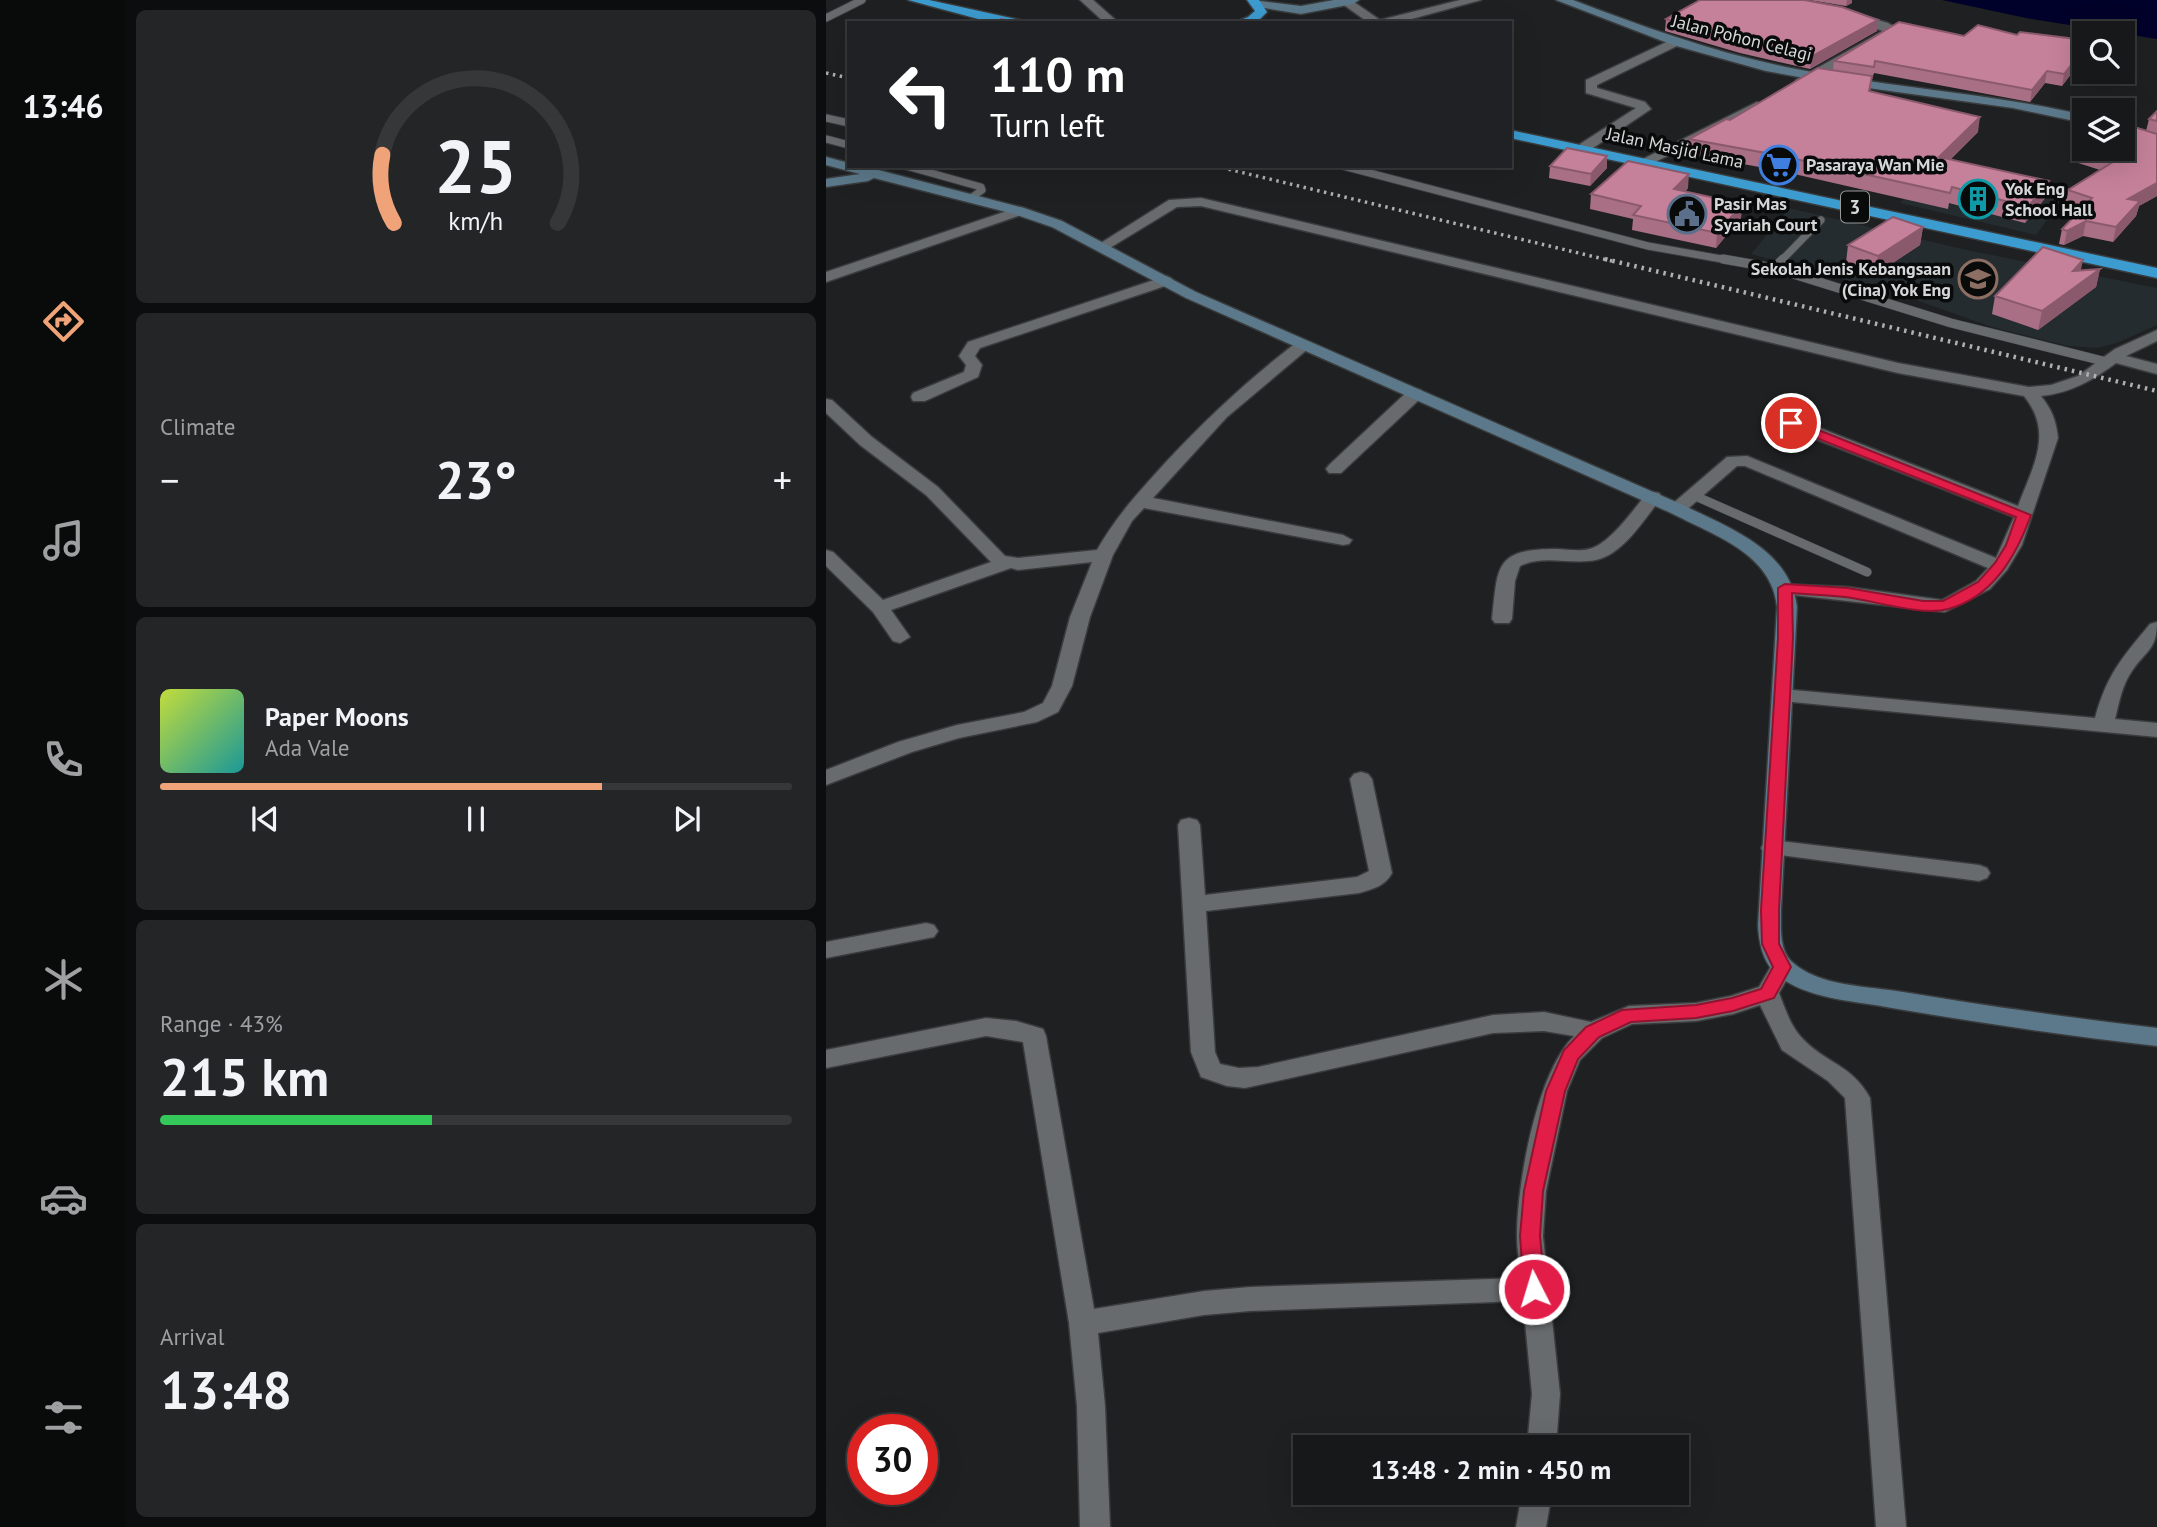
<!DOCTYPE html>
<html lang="en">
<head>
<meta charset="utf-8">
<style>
  :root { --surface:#16181a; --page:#232527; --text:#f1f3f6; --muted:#9ea0a2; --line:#353739; --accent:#f0a378 }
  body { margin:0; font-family:"PT Sans",sans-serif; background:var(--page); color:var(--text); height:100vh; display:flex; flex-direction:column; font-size:26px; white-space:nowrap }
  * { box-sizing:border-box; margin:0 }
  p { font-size:23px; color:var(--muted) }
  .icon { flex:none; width:38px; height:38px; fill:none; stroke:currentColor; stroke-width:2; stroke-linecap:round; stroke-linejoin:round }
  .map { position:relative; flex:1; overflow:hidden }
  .side { display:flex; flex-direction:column; gap:10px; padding:10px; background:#0c0d0e; width:700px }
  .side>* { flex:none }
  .banner { position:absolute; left:21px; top:21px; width:665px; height:147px; border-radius:0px; box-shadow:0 7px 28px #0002,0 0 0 2px var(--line); background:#202124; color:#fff; overflow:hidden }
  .buttons { position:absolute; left:1246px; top:21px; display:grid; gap:14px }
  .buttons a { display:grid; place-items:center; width:63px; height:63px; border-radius:0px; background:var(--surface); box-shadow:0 7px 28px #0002,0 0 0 2px var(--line); font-size:35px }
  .speed { position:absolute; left:21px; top:1414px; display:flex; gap:14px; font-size:35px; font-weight:700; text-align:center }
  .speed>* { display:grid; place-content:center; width:91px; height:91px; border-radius:50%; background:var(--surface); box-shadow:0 7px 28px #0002,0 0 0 2px var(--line); line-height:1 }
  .speed .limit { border:10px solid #d22; background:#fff; color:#111 }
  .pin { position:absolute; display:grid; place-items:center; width:60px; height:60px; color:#fff; margin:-30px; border:4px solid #fff; border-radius:50%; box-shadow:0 2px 7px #0007 }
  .me { position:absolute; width:77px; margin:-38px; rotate:355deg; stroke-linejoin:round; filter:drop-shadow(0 0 5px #0008) }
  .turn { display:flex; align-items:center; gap:24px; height:147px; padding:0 28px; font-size:32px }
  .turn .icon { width:91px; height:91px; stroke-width:2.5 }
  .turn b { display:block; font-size:49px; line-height:60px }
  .big { font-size:52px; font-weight:800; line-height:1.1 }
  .side .tile { flex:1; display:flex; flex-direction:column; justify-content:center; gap:10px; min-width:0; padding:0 24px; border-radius:10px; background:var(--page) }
  .side .dial { align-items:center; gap:0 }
  .dial svg { height:182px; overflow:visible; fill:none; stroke:var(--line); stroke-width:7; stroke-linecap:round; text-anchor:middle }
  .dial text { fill:var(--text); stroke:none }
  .song { display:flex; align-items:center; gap:21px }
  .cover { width:84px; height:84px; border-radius:10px; background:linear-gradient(135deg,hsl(70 70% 55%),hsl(180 70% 35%)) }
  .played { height:7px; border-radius:4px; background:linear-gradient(90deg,var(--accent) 70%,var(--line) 70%) }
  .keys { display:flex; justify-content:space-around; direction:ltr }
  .heat { display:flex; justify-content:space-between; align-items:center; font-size:38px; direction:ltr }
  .charge { height:10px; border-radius:5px; background:linear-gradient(90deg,#34c759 43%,var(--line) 0) }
  .trip { position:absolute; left:467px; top:1435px; width:396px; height:70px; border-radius:0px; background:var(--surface); box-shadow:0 7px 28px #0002,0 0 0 2px var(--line); font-weight:800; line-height:70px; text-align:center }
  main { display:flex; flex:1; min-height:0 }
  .menu { display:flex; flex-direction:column; width:126px; justify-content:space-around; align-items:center; background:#090a0a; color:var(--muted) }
  .menu .icon { width:49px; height:49px }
  .menu .active { color:var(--accent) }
  .menu b { font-size:32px; color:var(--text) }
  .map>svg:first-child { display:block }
  .built { fill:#242c30 }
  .water { fill:#00012a }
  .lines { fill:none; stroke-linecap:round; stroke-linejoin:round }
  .lane-far1-casing { stroke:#393b3c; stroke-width:9 }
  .lane-casing { stroke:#393b3c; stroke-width:10 }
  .street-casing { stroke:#393b3c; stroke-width:3 }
  .secondary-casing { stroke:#393b3c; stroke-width:3 }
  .highway-casing { stroke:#393b3c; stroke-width:3 }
  .lane-far1 { stroke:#686b6d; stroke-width:7 }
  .lane { stroke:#686b6d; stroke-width:9 }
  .street { fill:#686b6d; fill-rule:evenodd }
  .secondary { fill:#5b798a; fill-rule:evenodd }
  .highway { fill:#3c9bcf; fill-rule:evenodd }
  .rail-far1 { stroke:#aeb0b1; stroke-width:3.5; stroke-dasharray:2.5 4.5; stroke-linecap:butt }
  .rail { stroke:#aeb0b1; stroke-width:4.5; stroke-dasharray:2.5 5; stroke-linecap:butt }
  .wall { fill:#a96f84 }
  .shaded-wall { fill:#8a5a6c }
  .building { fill:#c5819a; stroke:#8a5a6c; stroke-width:2 }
  .route { fill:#e11d48; stroke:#92132f; stroke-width:2 }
  .labels { text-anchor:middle; stroke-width:7; stroke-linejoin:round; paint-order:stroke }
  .far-street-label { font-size:18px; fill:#d5d7d8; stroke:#090a0a }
  .far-poi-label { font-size:18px; font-weight:bold; fill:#d5d7d8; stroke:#090a0a; text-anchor:start }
  .shield { fill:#090a0a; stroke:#989a9a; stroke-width:2 }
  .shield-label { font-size:19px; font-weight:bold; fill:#d5d7d8 }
</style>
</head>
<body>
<main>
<nav class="menu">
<b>13:46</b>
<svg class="icon active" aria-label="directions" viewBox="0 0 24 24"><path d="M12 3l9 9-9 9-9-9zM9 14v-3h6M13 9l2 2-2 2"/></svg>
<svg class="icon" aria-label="music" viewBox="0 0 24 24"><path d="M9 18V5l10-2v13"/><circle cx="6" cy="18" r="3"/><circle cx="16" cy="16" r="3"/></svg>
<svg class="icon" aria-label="phone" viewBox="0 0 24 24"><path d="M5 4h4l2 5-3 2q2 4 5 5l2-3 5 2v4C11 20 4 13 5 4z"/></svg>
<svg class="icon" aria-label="climate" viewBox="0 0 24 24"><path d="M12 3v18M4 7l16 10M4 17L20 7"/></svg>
<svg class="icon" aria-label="car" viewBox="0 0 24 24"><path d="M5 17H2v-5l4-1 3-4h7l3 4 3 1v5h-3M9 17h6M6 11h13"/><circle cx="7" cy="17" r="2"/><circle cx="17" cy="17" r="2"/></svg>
<svg class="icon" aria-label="filters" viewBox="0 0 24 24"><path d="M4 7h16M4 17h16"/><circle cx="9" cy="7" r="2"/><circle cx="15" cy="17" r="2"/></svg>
</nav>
<section class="side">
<div class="tile dial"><svg viewBox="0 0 100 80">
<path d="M14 69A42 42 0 1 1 86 69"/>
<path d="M14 69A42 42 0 0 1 9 39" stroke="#f0a378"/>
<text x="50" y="56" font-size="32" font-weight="700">25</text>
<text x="50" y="72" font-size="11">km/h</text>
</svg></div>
<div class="tile"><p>Climate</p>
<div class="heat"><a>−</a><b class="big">23°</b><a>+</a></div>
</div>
<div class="tile">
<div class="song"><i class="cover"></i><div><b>Paper Moons</b><p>Ada Vale</p></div></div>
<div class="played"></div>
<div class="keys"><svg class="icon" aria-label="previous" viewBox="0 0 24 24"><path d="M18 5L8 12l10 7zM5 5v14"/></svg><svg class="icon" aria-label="pause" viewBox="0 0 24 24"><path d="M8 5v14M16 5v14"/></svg><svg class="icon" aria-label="next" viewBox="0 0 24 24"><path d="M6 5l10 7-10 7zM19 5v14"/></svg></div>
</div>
<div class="tile"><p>Range · 43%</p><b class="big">215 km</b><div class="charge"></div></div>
<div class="tile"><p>Arrival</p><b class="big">13:48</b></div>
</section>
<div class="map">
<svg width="1331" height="1527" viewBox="0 0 1331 1527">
  <rect width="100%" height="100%" fill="#1e2022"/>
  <path class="built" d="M 1106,169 L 1238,197 L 1210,235 L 1074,203 Z
    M 963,208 L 1141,250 L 1331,288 L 1331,325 L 1291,343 L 1271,348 L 1242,346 L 1166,327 L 1084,298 L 925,254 Z"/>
  <path class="water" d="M 1116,0 L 1331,0 L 1331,39 L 1200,18 Z"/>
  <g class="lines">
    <defs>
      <path id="lane-far1" d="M 0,18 L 36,0
        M 0,118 L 23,123
        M 0,139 L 23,145
        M 80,166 L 155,187 L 156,190 L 145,198
        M 517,166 L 822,246 L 907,261
        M 955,261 L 995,220"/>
      <path id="lane" d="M 897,259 L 948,268 L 1125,323 L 1281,362
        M 948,268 L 957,259
        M 867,495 L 1041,572"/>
      <path id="street" d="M 254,0 L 267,0 L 293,23 L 279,23 Z
        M 511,0 L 525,0 L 554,20 L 634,0 L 655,0 L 571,23 L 543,23 Z
        M 1024,12 L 1062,23 L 1067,26 L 1069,33 L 980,86 L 970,86 L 970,80 L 1057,31 L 1020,19 L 1020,13 Z
        M 849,38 L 853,39 L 853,45 L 771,85 L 771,88 L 819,102 L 825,109 L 764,150 L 754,150 L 754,144 L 810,108 L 760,93 L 760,80 Z
        M 931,102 L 938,106 L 936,109 L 825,164 L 820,165 L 813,161 Z
        M 375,198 L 1072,363 L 1203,387 L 1225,385 L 1252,376 L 1289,349 L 1331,330 L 1331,341 L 1300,356 L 1331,364 L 1331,374 L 1290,363 C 1267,380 1245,393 1215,396 C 1226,410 1230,420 1232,438 L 1196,545 L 1181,570 L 1164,589 L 1119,612 L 959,594 L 950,588 L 952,584 L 1022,587 L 1116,600 L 1150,581 L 1162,568 L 919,466 L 911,466 L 857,513 L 845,513 L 842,509 L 845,505 L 901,457 L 921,456 L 1170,558 L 1188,517 L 959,427 L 957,423 L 959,419 L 971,419 L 1192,506 C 1207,466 1228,433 1198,396 L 1072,373 L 375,206 L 351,207 L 282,249 L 277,250 L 270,246 L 343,200 Z
        M 193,207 L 198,208 L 200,211 L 198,214 L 0,282 L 0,272 Z
        M 340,276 L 345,278 L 348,281 L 345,284 L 154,348 L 149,356 L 156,365 L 152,377 L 99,401 L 87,401 L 85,397 L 87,393 L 138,372 L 140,365 L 133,356 L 142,342 Z
        M 477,340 L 485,345 L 483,348 L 401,417 L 327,498 L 517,535 L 526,540 L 523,544 L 517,545 L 318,508 L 306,521 L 287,555 L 264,617 L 246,686 L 232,712 L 211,722 L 133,738 L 86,752 L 0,785 L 0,770 L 72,742 L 131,725 L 198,712 L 217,703 L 226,686 L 244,617 L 266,562 L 192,570 L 185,568 L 65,610 L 84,637 L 74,643 L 67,641 L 47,612 L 0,566 L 0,550 L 7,552 L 57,600 L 165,562 L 100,495 L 34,445 L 0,413 L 0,399 L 6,400 L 46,437 L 112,487 L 179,556 L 192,558 L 271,550 C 292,514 312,493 340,462 C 384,415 421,381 471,342 Z
        M 589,389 L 595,390 L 597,394 L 595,398 L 515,473 L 503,473 L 500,469 L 503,465 L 583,390 Z
        M 827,492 L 833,493 L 836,497 L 833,501 C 817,521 797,554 770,560 C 744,565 718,554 694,566 L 689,581 L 686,619 L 683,623 L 669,623 L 666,619 C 672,566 668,549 730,549 C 740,549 753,552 763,549 C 783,545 808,509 821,493 Z
        M 1331,622 C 1331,650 1320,650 1306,671 C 1296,685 1293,703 1289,719 L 1331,723 L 1331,737 L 956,701 L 949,699 L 946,695 L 949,691 L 956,689 L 1269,718 C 1281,674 1296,658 1324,624 Z
        M 535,772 L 542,774 L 546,779 L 566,873 C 559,886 547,889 533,893 L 380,911 L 389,1052 L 394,1064 L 413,1068 L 432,1067 L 667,1015 L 718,1012 L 765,1022 L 803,1006 L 870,1003 L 905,996 L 933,987 L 948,961 L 956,958 L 964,961 L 968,967 L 953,993 C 959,1008 964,1025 975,1037 C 998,1063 1026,1064 1044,1098 L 1080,1527 L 1050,1527 L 1019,1098 L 1002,1081 L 956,1050 L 934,1005 L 907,1014 L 870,1021 L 806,1024 L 776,1038 L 754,1060 L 741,1091 L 720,1191 L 717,1236 L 734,1394 L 730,1447 L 701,1447 L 706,1394 L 697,1301 L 424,1311 L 378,1315 L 272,1333 L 279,1406 L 284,1527 L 254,1527 L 251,1406 L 243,1323 L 197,1042 L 160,1036 L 0,1068 L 0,1050 L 160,1018 L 190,1021 L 217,1029 L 220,1036 L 268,1309 L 378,1291 L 424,1287 L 695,1278 C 693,1264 691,1249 691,1235 C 691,1183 711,1072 748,1036 L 718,1031 L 667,1033 L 419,1088 L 401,1086 L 375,1077 L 365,1052 L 352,825 L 355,820 L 363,818 L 371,820 L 374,825 L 379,895 L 531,877 L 543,871 L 524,779 L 528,774 Z
        M 946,840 L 1153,865 L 1161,868 L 1164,873 L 1161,878 L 1153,881 L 938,853 L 935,848 L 938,843 Z
        M 100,923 L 108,925 L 112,931 L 108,937 L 0,958 L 0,942 Z
        M 696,1493 L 726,1493 L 720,1527 L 690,1527 Z"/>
      <path id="secondary" d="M 426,0 L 475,6 L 508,0 L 533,0 L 527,4 L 475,14 L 426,6 Z
        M 730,0 L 747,0 C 820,28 893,54 970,69 C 1066,88 1163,93 1258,115 L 1258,123 L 1187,108 L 1006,83 L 940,71 L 847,45 Z
        M 0,157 L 23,163 L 23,166 L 37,166 L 198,208 L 236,221 L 370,292 L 857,505 C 903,528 964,549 971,607 L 955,910 C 955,926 953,949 965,961 C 992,987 1043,986 1077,992 C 1161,1006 1246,1018 1331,1028 L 1331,1046 C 1242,1036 1154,1023 1066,1008 C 1031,1001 989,1000 958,980 C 938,968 933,946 932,925 L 951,607 C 946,553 887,535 845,513 L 360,298 L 226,227 L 188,214 L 48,178 L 42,181 L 0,187 L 0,179 L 34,174 L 0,165 Z"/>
      <path id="highway" d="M 82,0 L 103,0 L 208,23 L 167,23 Z
        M 421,0 L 433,0 L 441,12 L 430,23 L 407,23 L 422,17 L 429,11 Z
        M 684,130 L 1331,268 L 1331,278 L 684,138 Z"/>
    </defs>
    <use href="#lane-far1" class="lane-far1-casing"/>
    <use href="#lane" class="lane-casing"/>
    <use href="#street" class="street-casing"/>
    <use href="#secondary" class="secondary-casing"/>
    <use href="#highway" class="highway-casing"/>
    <use href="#lane-far1" class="lane-far1"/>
    <use href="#lane" class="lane"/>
    <use href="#street" class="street"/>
    <use href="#secondary" class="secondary"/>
    <use href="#highway" class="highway"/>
    <path class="rail-far1" d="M 0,73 L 23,78
      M 389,166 L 786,261"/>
    <path class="rail" d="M 779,259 L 1331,391"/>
  </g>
  <path class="wall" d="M 983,0 L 1026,0 L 1026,3 L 1020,6 Z
    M 840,19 L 1051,31 L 984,69 L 914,53 L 839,31 Z
    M 1191,35 L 1258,49 L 1258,57 L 1236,86 L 1219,83 L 1204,102 L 1048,73 L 1046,79 L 1045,79 L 1044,91 L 1152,132 L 1124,160 L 1223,181 L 1220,197 L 1199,223 L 1123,203 L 1122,209 L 955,171 L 862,154 L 863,139 L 1007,70 L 1008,61 L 1138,36 Z
    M 1331,111 L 1331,196 L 1313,206 L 1310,216 L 1287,242 L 1257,236 L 1238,245 L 1233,244 L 1236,229 L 1254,210 L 1239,204 L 1242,190 L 1274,170 L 1246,161 L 1249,147 L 1320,131 L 1323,119 Z
    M 781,156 L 781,168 L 764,186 L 723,178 L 724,166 Z
    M 862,188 L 859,192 L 915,218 L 890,248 L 806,230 L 807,219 L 764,209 L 765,194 Z
    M 1097,227 L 1094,245 L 1050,274 L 1020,263 L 1022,245 Z
    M 1274,269 L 1270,287 L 1212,330 L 1166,314 L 1169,296 L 1255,270 Z"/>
  <path class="shaded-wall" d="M 1021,0 L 1026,0 L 1026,3 L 1020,6 Z
    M 1052,20 L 1051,31 L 984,69 L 985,57 Z
    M 1258,49 L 1258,57 L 1236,86 L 1238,74 Z
    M 1221,71 L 1219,83 L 1204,102 L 1206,90 Z
    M 1154,117 L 1152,132 L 1110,173 L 1113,157 Z
    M 781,156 L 781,168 L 764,186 L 765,174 Z
    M 863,174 L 862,188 L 847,204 L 848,189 Z
    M 1223,181 L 1220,197 L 1199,223 L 1202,207 Z
    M 1331,183 L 1331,196 L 1313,206 L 1310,216 L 1287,242 L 1290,227 L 1302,199 Z
    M 917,204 L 915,218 L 890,248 L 891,233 Z
    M 1260,221 L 1257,236 L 1238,245 L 1241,231 Z
    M 1097,227 L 1094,245 L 1050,274 L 1052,256 Z
    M 1257,260 L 1253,279 L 1247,271 Z
    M 1274,269 L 1270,287 L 1212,330 L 1216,311 Z"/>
  <path class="building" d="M 874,0 L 978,0 L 1016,7 L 1052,20 L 985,57 L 915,41 L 840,19 Z
    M 175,19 L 192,23 L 169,23 Z
    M 1073,22 L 1138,36 L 1152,25 L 1191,35 L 1194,32 L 1258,40 L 1258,49 L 1238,74 L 1221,71 L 1206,90 L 1049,61 L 1048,67 L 1008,61 Z
    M 992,68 L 1046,76 L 1043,91 L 1154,117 L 1113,157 L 1223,181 L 1202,207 L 1126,187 L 1124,193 L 956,156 L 863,139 L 900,119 L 904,120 Z
    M 1331,111 L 1331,121 L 1323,119 Z
    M 1305,126 L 1331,134 L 1331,183 L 1302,199 L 1314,201 L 1290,227 L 1260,221 L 1241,231 L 1236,229 L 1266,198 L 1242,190 L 1290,160 L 1249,147 L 1258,141 L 1258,149 L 1297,149 L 1297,132 Z
    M 741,148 L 781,156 L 765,174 L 724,166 Z
    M 802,161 L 863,174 L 848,189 L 917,204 L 891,233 L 807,215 L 815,206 L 765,194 Z
    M 1067,217 L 1097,227 L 1052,256 L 1022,245 Z
    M 1217,247 L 1257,260 L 1247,271 L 1274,269 L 1216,311 L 1169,296 Z"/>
  <path class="route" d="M 965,419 L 1205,515 C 1190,556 1167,597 1122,609 C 1098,616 1052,602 1026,598 C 1006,595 986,595 966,593 L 967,638 L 953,910 L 953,944 L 965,967 L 948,998 L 907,1011 L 870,1018 L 805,1022 L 773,1037 L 752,1059 L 739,1091 L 717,1191 L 714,1236 L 719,1289 L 716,1295 L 708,1298 L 701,1295 L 698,1289 L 694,1236 L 698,1191 L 720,1091 L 738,1050 L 760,1027 L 796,1010 L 870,1005 L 906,998 L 935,989 L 947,967 L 936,944 L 935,910 L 952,638 L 952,588 L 959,584 L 1022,588 L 1097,601 L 1117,601 L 1152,582 L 1169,563 L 1180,545 L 1190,517 L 960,426 L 958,423 Z"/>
  <defs>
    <symbol id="supermarket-ring" viewBox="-11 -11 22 22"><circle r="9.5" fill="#090a0a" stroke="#3f7fe0" stroke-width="1.5"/><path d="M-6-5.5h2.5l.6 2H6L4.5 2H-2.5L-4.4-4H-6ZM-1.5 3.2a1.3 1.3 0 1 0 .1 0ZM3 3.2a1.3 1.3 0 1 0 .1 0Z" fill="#3f7fe0"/></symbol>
    <symbol id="building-ring" viewBox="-11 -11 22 22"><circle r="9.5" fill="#090a0a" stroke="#0f9aa8" stroke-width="1.5"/><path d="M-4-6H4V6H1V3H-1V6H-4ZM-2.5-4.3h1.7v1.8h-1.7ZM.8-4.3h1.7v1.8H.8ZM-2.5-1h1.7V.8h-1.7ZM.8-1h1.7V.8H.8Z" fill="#0f9aa8"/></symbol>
    <symbol id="civic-ring" viewBox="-11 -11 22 22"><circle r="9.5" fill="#090a0a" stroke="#5c6f8a" stroke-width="1.5"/><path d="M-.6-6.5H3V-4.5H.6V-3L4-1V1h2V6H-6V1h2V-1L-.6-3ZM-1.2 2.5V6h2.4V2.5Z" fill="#5c6f8a"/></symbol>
    <symbol id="school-ring" viewBox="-11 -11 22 22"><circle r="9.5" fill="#090a0a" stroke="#8d6e63" stroke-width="1.5"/><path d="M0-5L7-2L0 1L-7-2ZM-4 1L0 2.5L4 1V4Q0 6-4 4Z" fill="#8d6e63"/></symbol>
  </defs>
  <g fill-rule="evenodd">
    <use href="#supermarket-ring" x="931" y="143" width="44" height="44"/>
    <use href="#building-ring" x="1130" y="177" width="44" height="44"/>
    <use href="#civic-ring" x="839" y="192" width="44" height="44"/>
    <use href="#school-ring" x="1130" y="257" width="44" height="44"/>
  </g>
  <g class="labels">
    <g class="far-street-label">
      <text transform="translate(916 38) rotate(14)" y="6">Jalan Pohon Celagi</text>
      <text transform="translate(849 148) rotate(12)" y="6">Jalan Masjid Lama</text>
    </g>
    <g class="far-poi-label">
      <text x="980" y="171">Pasaraya Wan Mie</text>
      <text x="1179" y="195">Yok Eng<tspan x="1179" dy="21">School Hall</tspan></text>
      <text x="888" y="210">Pasir Mas<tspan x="888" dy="21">Syariah Court</tspan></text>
      <text x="1125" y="275" text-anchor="end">Sekolah Jenis Kebangsaan<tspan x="1125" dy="21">(Cina) Yok Eng</tspan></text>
    </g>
    <rect class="shield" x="1015" y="191.5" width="28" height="31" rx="5"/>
    <g class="shield-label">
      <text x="1029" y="214">3</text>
    </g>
  </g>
</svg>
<div class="buttons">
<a><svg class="icon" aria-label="search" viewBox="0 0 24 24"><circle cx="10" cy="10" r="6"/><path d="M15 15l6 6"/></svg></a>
<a><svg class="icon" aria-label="layers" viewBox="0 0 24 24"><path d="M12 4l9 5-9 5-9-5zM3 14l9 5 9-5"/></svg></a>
</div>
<div class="speed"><div class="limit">30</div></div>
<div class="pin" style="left:965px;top:423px;background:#d93025"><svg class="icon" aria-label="arrive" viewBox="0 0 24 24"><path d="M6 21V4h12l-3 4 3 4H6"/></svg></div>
<svg class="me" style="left:708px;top:1289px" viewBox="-20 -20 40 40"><circle r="17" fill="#e11d48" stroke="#fff" stroke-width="3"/><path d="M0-11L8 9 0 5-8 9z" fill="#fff"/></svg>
<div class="trip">13:48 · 2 min · 450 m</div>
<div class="banner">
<div class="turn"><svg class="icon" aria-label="left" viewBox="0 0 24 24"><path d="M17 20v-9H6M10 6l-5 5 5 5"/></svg><div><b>110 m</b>Turn left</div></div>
</div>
</div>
</main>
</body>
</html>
